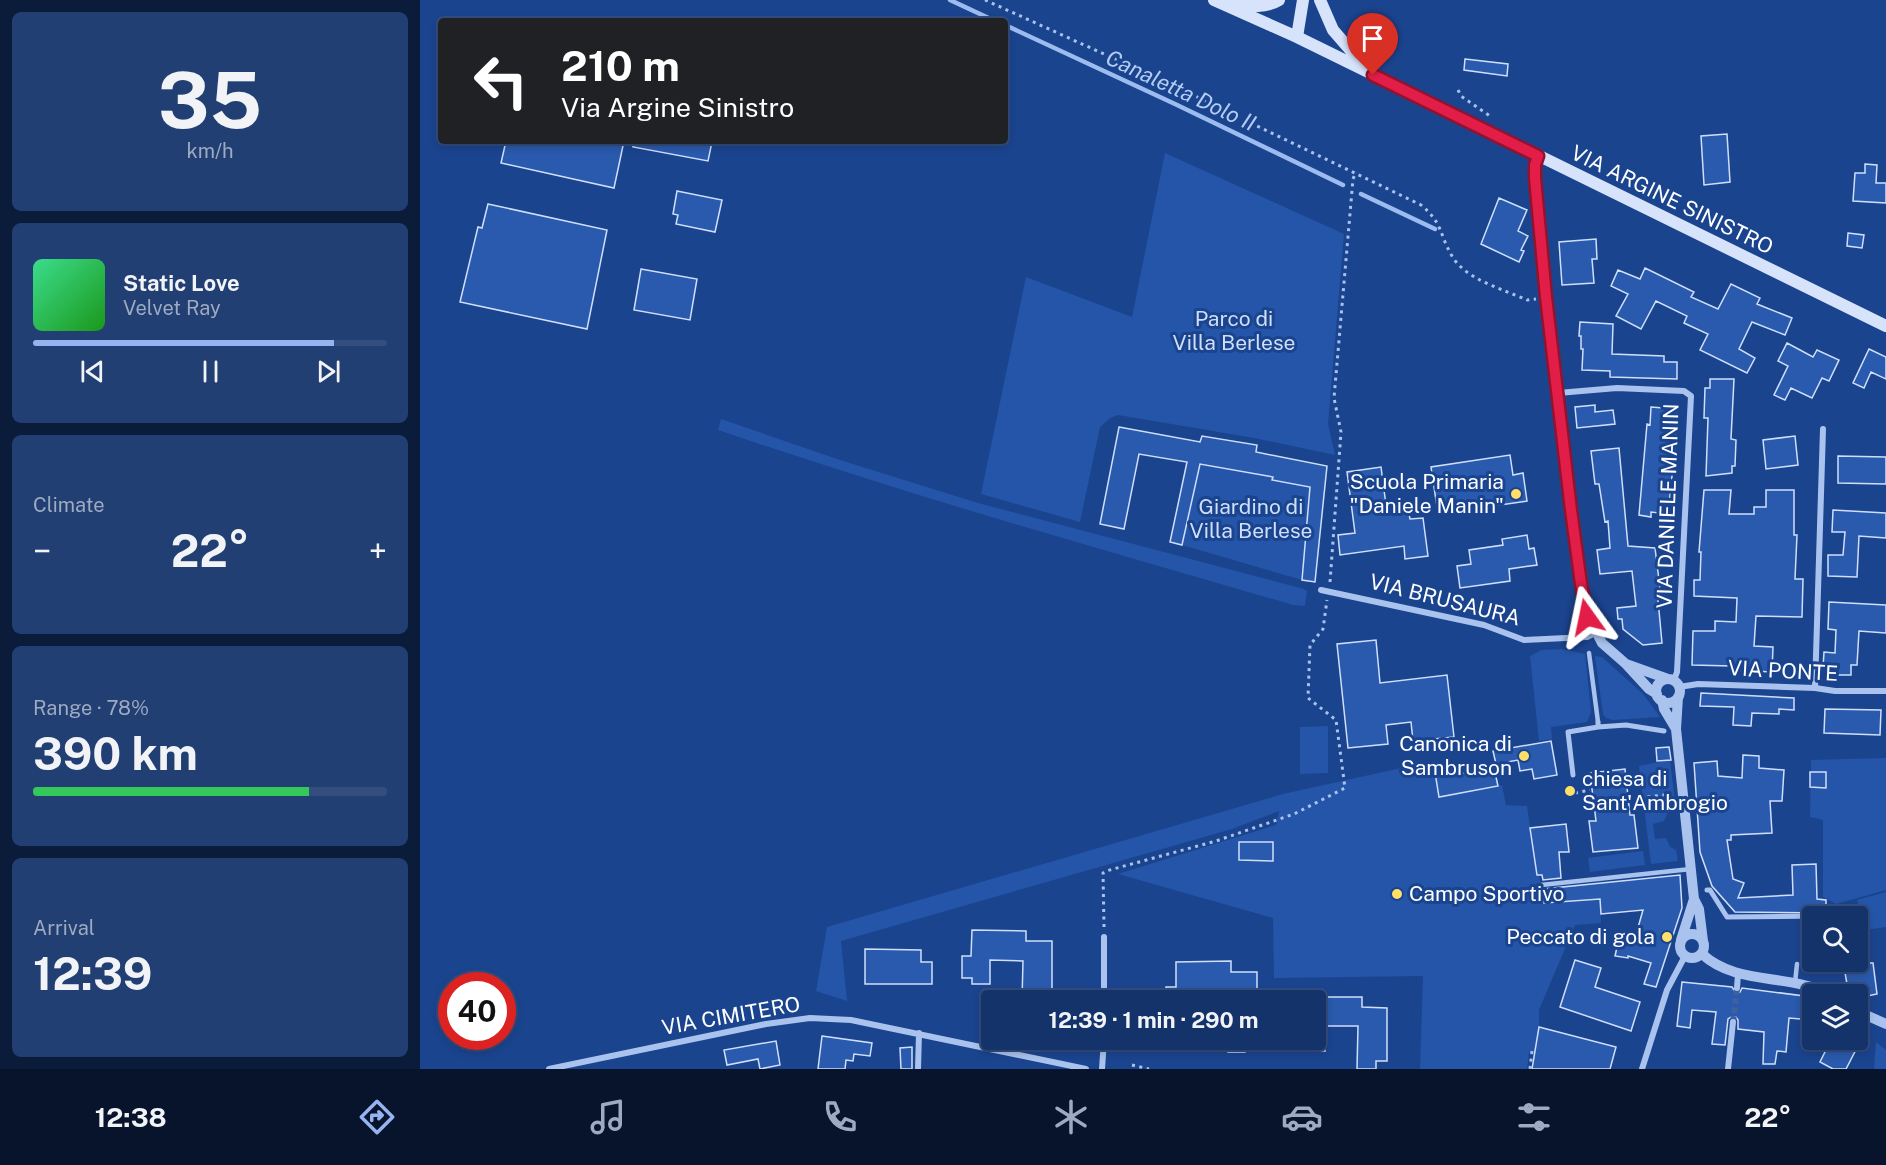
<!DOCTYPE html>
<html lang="en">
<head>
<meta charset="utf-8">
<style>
  :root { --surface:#14336b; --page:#213f73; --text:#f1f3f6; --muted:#9daac1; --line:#334e7e; --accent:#95b2f1 }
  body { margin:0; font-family:"Public Sans",sans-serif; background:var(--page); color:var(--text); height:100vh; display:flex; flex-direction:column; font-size:22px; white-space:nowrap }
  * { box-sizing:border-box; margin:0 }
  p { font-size:20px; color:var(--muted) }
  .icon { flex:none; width:33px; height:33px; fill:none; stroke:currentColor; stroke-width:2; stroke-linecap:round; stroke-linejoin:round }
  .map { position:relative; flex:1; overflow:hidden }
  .drawer { display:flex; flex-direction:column; gap:12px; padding:12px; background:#0b1c3b; width:420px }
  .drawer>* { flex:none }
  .hud { position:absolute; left:18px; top:18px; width:570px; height:126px; border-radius:6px; box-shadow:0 3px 9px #0003,0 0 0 2px var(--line); background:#202124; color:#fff; overflow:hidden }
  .tools { position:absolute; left:1382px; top:906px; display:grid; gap:12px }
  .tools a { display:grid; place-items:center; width:66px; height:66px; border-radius:6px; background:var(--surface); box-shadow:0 3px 9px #0003,0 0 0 2px var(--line); font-size:30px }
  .speed { position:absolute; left:18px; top:972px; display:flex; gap:12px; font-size:30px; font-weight:700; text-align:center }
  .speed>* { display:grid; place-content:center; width:78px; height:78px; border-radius:50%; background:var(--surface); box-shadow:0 3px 9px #0003,0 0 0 2px var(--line); line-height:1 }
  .speed .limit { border:9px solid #d22; background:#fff; color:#111 }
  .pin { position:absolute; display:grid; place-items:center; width:51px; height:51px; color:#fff; margin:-62px -26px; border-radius:50% 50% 50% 0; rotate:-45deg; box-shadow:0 0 6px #0007 }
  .pin .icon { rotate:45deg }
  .me { position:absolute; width:66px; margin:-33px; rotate:348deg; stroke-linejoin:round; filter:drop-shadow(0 0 4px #0008) }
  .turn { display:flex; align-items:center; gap:21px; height:126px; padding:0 24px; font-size:27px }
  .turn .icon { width:78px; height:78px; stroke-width:2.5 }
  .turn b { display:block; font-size:42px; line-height:51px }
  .big { font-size:45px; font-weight:700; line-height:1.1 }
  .drawer .tile { flex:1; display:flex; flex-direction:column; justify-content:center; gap:9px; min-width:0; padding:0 21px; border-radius:9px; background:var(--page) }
  .drawer .dial { align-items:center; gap:0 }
  .dial b { font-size:78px; line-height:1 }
  .song { display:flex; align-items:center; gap:18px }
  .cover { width:72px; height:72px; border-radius:9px; background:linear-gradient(135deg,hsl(150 70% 55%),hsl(120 70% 35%)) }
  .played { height:6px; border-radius:3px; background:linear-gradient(90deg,var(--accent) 85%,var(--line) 85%) }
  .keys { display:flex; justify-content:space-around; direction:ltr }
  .heat { display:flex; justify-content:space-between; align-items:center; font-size:33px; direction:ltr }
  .charge { height:9px; border-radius:4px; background:linear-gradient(90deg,#34c759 78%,var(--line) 0) }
  .trip { position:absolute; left:561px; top:990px; width:345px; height:60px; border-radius:6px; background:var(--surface); box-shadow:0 3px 9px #0003,0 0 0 2px var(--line); font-weight:700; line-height:60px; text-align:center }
  .tabs { display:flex; height:96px; justify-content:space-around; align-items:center; background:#08142b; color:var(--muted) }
  .tabs .icon { width:42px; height:42px }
  .tabs .selected { color:var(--accent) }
  .tabs b { font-size:27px; color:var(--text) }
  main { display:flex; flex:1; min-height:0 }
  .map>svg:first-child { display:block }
  .green { fill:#2455a8 }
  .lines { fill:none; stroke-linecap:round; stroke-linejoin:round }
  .stream { stroke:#9cbcf0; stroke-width:4.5 }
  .building { fill:#2a5aad; stroke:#cfdffa; stroke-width:1.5 }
  .minor-tunnel { stroke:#3d60a0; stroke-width:6; stroke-dasharray:6 3; stroke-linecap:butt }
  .path { stroke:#a9c3ee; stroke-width:3; stroke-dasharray:3 4.5; stroke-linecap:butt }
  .service { stroke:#a9c3ee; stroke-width:4.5 }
  .pedestrian { stroke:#a9c3ee; stroke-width:5 }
  .minor { stroke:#a9c3ee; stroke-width:6 }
  .tertiary { stroke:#a9c3ee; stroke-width:10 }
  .secondary { stroke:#d6e3fa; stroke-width:12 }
  .route-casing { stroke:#92132f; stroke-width:15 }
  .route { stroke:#e11d48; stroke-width:10 }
  .poi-dot { fill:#ffdf67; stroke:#1b448f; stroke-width:2 }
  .labels { text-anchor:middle; stroke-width:6; stroke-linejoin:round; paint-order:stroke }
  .street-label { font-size:21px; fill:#fff; stroke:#1b448f }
  .park-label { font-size:21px; fill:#cfdffa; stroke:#1b448f }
  .poi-label { font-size:21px; fill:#fff; stroke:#1b448f; text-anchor:end }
  .water-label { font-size:22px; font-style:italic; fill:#b5cdf5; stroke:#1b448f }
</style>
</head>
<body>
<main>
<section class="drawer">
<div class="tile dial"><b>35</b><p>km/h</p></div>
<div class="tile">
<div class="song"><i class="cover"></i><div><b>Static Love</b><p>Velvet Ray</p></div></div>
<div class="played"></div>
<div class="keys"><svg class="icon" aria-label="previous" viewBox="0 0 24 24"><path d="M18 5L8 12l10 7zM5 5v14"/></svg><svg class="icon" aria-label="pause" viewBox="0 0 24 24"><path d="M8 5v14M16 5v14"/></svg><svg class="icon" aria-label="next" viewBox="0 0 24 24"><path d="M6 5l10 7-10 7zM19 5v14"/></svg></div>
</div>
<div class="tile"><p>Climate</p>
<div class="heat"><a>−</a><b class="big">22°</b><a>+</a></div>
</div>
<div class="tile"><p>Range · 78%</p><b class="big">390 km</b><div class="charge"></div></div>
<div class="tile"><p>Arrival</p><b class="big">12:39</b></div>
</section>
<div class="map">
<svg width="1466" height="1069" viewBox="0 0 1466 1069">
  <rect width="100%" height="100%" fill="#1b448f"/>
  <path class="green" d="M 745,153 L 924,234 L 908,424 L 915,455 L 834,438 L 698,415 L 690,418 L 680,427 L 660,522 L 561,494 L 606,277 L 712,317 Z
    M 301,419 L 420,460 L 558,503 L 884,589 L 887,591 L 885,606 L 873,605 C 680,549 488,495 298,430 Z
    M 776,464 L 844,475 L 854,470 L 852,480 L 890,487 L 882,580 L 762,545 L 776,484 L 772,481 Z
    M 1142,649 L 1165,654 L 1171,712 L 1167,722 L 1131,727 L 1132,739 L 1119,741 L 1110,656 L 1122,650 Z
    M 1175,656 L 1182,657 L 1223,694 L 1240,717 L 1193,720 L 1186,718 L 1183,714 Z
    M 908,726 L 908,773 L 880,774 L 880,727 Z
    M 1466,758 L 1466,890 L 1416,904 L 1403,897 L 1403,820 L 1390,817 L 1391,760 Z
    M 1250,760 L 1256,810 L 1248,812 L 1244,821 L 1233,824 L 1235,839 L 1246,838 L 1250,847 L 1256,850 L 1258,861 L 1231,864 L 1219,766 Z
    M 1013,761 L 1019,797 L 1082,785 L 1086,805 L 1107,806 L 1117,874 L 1119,875 L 1124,903 L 1180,899 L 1181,923 L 1155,925 L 1119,1010 L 1119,1027 L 1115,1052 L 1109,1052 L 1107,1069 L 1000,1069 L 1003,976 L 854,978 L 853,918 L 698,874 L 856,825 L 859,811 L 812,829 L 421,941 L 427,1001 L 396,991 L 407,927 L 863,794 Z
    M 1223,851 L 1225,865 L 1170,872 L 1168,858 Z
    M 1466,892 L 1466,927 L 1445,930 L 1437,900 Z
    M 1456,1042 L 1466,1050 L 1466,1069 L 1454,1069 Z"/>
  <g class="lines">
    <path class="stream" d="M 530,0 L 575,21
      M 585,25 L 755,104 L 923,185
      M 941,194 L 1015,229"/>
  </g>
  <path class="building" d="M 1045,59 L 1088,64 L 1087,76 L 1044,70 Z
    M 1307,134 L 1310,182 L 1284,185 L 1281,136 Z
    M 86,141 L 204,141 L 194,188 L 81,163 Z
    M 213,141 L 285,141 L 292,142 L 288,161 L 213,147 Z
    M 1445,164 L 1457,165 L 1456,183 L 1466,183 L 1466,203 L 1433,201 L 1435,173 L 1445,173 Z
    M 257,191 L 302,200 L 295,232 L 256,224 L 258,215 L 253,214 Z
    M 1079,198 L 1107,210 L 1098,231 L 1108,236 L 1101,250 L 1104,251 L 1099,262 L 1061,244 Z
    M 68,204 L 187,230 L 167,329 L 40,302 L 58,227 L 62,228 Z
    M 1428,233 L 1444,235 L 1442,248 L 1427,246 Z
    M 1176,239 L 1177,259 L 1172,259 L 1174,283 L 1142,285 L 1139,242 Z
    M 1225,268 L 1274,292 L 1271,297 L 1298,309 L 1311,284 L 1340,298 L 1337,304 L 1372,318 L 1365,335 L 1332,322 L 1319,349 L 1335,358 L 1327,373 L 1280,350 L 1288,334 L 1264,323 L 1267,316 L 1236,301 L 1221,329 L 1196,316 L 1208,294 L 1191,286 L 1198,270 L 1220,279 Z
    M 221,269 L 277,279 L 270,320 L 214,310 Z
    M 1160,322 L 1193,324 L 1192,354 L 1244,356 L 1244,362 L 1257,362 L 1257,379 L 1190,377 L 1190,371 L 1162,370 L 1163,349 L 1161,349 L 1161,336 L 1159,336 Z
    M 1367,343 L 1393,357 L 1397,350 L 1419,360 L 1409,381 L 1402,378 L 1392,398 L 1371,388 L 1365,400 L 1354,395 L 1368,366 L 1358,361 Z
    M 1449,349 L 1466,357 L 1466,379 L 1451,372 L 1444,388 L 1433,383 Z
    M 1290,379 L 1314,379 L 1311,439 L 1316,440 L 1315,466 L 1312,466 L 1312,473 L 1286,476 L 1288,418 L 1284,418 L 1285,388 L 1290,388 Z
    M 1175,405 L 1175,412 L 1193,410 L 1195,424 L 1157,428 L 1155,407 Z
    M 1231,407 L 1256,409 L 1255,448 L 1248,514 L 1231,512 L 1231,517 L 1219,515 L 1227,424 L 1230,425 Z
    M 699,427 L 780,442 L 782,436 L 837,445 L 836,452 L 907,466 L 895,582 L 882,580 L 890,487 L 852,480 L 853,477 L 780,464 L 762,545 L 750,542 L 767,462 L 719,454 L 704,529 L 680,524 Z
    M 1375,436 L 1378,465 L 1346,469 L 1343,440 Z
    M 1199,448 L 1208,546 L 1235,548 L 1240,588 L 1237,589 L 1242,643 L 1223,645 L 1203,629 L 1202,619 L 1198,619 L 1197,608 L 1216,606 L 1212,571 L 1180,574 L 1177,550 L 1190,548 L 1188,521 L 1185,522 L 1179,484 L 1175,484 L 1171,451 Z
    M 1090,455 L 1093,475 L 1103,473 L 1107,501 L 1018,514 L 1011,467 Z
    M 1418,456 L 1466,457 L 1466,484 L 1418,483 Z
    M 961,467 L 966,505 L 987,503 L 990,519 L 1003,518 L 1008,556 L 985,559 L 984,546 L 920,555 L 918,535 L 935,533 L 927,472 Z
    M 1284,490 L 1311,490 L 1309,514 L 1334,514 L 1334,507 L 1346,507 L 1346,490 L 1374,490 L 1374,535 L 1377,535 L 1375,579 L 1383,579 L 1382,617 L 1336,616 L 1334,646 L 1353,647 L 1352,672 L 1312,670 L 1312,666 L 1272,665 L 1273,631 L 1295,631 L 1295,621 L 1316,622 L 1317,598 L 1274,596 L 1274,580 L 1280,580 L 1281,552 L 1279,552 Z
    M 1413,510 L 1466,513 L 1466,538 L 1439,536 L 1437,577 L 1408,576 L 1408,555 L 1423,555 L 1425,532 L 1412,532 Z
    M 1107,535 L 1109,549 L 1114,548 L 1117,565 L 1089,569 L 1090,581 L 1040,588 L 1037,566 L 1051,564 L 1049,550 L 1083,545 L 1082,539 Z
    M 1409,602 L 1466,605 L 1466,633 L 1439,631 L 1437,665 L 1431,665 L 1431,675 L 1417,675 L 1417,669 L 1403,668 L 1404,652 L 1415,653 L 1416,630 L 1408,629 Z
    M 956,640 L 960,683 L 1027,675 L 1034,737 L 993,741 L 991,722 L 966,725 L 968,744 L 928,748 L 917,644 Z
    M 1281,693 L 1374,698 L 1374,710 L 1359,709 L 1359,714 L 1332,713 L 1331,726 L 1313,725 L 1314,707 L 1280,706 Z
    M 1405,709 L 1461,710 L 1460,735 L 1404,733 Z
    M 1131,741 L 1137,775 L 1114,779 L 1112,769 L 1100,771 L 1098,760 L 1076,764 L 1073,751 Z
    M 1249,747 L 1251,760 L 1237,761 L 1236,748 Z
    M 1323,755 L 1339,756 L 1339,768 L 1364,770 L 1362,801 L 1350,801 L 1352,833 L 1311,835 L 1311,840 L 1307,840 L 1313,879 L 1324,883 L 1318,898 L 1373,895 L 1372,865 L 1396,864 L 1397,899 L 1406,900 L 1406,913 L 1315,912 L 1292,886 L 1280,852 L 1274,763 L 1297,761 L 1298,776 L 1322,778 Z
    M 1030,764 L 1032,775 L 1074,768 L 1078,786 L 1019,797 L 1014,766 Z
    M 1205,769 L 1210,815 L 1214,815 L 1218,848 L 1173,852 L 1169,821 L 1176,821 L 1170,773 Z
    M 1390,772 L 1406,772 L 1406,788 L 1390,787 Z
    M 1146,824 L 1149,852 L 1139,852 L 1141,878 L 1123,880 L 1122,875 L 1117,875 L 1110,828 Z
    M 819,842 L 853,842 L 853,861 L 819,860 Z
    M 1260,875 L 1262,908 L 1236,987 L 1224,984 L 1231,963 L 1208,956 L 1208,958 L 1195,956 L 1200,934 L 1215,938 L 1223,910 L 1181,914 L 1180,899 L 1124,903 L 1123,889 Z
    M 552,930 L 606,931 L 606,941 L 632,941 L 632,995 L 621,994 L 621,1000 L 602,1000 L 603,961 L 570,960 L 570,984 L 552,984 L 552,978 L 542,978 L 542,956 L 551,956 Z
    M 1445,938 L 1449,963 L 1453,963 L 1457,994 L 1442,997 L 1440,987 L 1428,990 L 1424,967 L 1430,966 L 1429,962 L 1437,962 L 1437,939 Z
    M 445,949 L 501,950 L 501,962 L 512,962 L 512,984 L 445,984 Z
    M 1155,960 L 1181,968 L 1175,987 L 1220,1002 L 1211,1031 L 1140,1007 Z
    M 811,961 L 811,972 L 837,972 L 837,989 L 829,989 L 829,1000 L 807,1000 L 807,991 L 774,990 L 774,1000 L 746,1000 L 746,987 L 756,987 L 756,962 Z
    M 1262,982 L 1312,987 L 1316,993 L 1320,992 L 1322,988 L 1392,997 L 1392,1020 L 1369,1018 L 1366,1052 L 1357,1051 L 1355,1064 L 1343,1064 L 1344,1032 L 1318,1029 L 1318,1020 L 1316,1017 L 1311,1017 L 1308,1019 L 1305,1045 L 1292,1044 L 1296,1012 L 1272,1010 L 1270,1028 L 1257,1026 Z
    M 896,997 L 942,997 L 942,1007 L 967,1008 L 967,1061 L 956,1061 L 956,1069 L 937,1069 L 938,1026 L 896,1026 Z
    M 1119,1027 L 1196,1047 L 1190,1069 L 1112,1069 Z
    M 402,1036 L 452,1043 L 450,1056 L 434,1054 L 433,1061 L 426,1060 L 425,1069 L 398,1069 Z
    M 808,1040 L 825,1040 L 825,1052 L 808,1052 Z
    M 888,1040 L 905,1040 L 905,1051 L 888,1051 Z
    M 1411,1040 L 1441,1040 L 1426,1069 L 1413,1069 L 1400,1062 Z
    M 356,1041 L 360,1065 L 340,1069 L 338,1059 L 307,1065 L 304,1050 Z
    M 492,1047 L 492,1069 L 481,1069 L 480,1048 Z"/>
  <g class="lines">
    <path class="minor-tunnel" d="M 1313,1022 L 1317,988"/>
    <path class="path" d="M 565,0 L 748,83 L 1001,205 C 1023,223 1019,234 1032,256 C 1046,280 1083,289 1107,300 L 1116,299
      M 1038,90 L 1041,96 L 1070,116
      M 910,582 L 921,432 L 914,398 L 933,179 L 936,172
      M 1155,793 L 1170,790
      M 1220,798 L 1251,794
      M 684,927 L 683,873 L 686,871 L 796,841 L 874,814 L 925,788 L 916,720 L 888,698 L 890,645 L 903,629 L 907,600
      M 712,1065 L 729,1069
      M 1110,1069 L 1112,1051"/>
    <path class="service" d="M 1169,653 L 1178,722
      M 1121,885 L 1271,869
      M 1375,983 L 1377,964"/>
    <path class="pedestrian" d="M 1178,722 L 1178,727 L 1206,725 L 1244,731
      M 1153,775 L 1148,732 L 1178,727
      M 1287,890 L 1290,890 L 1307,917 L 1398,916
      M 1437,934 L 1446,933"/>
    <path class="minor" d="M 1138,393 L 1197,388 L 1264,391 L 1271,396 L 1257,672 L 1254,680
      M 901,590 L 1064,625 L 1104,640 L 1167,637 L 1175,633
      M 1259,687 L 1278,684 L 1395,688 L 1415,691 L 1466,691
      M 1395,688 L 1403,429
      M 1317,988 L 1318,974
      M 684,1000 L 684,937
      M 129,1069 L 346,1024 L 390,1018 L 431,1020 L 666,1069
      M 498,1069 L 499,1033
      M 682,1069 L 684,1040
      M 1222,1069 L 1247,990 L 1265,956
      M 1308,1069 L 1313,1022"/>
    <path class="tertiary" d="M 1118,156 L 1115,165 L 1115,178 L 1126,298 L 1165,610 L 1182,643 L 1206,664 L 1229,689 L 1237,694
      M 1206,664 L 1248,679
      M1236 691a12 12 0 1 1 24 0a12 12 0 1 1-24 0Z
      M 1258,697 L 1256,729 L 1274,899 L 1279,909 L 1283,941
      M 1242,700 L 1244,709 L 1256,729
      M1260 946a12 12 0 1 1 24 0a12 12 0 1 1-24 0Z
      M 1261,940 L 1274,899
      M 1282,954 C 1317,986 1368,973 1408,994
      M 1437,1011 L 1466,1024"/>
    <path class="secondary" d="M 794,0 L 877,37 L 1466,326
      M 900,0 L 913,30 L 946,68
      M 811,4 C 828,6 844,9 859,0
      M 877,37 L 883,0"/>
  </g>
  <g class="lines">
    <defs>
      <path id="route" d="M 953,75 L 1118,156 L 1115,165 L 1115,178 L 1126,297 L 1151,510 L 1161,584 L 1167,617"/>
    </defs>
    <use href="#route" class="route-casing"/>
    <use href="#route" class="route"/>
  </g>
  <g class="poi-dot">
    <circle cx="1096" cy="494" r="6"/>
    <circle cx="1104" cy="756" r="6"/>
    <circle cx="1150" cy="791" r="6"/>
    <circle cx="977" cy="894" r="6"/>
    <circle cx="1247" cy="937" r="6"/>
  </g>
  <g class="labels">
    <g class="street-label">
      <text transform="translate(1252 200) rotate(26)" y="7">VIA ARGINE SINISTRO</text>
      <text transform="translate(1248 506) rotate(-88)" y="7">VIA DANIELE MANIN</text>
      <text transform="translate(1025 600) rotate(14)" y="7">VIA BRUSAURA</text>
      <text transform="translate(1363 671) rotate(3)" y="7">VIA PONTE</text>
      <text transform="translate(311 1016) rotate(-10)" y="7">VIA CIMITERO</text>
    </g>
    <g class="park-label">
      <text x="814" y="326">Parco di<tspan x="814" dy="24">Villa Berlese</tspan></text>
      <text x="831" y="514">Giardino di<tspan x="831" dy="24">Villa Berlese</tspan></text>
    </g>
    <g class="poi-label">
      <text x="1084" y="489">Scuola Primaria<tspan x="1084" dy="24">"Daniele Manin"</tspan></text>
      <text x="1092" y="751">Canonica di<tspan x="1092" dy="24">Sambruson</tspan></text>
      <text x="1162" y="786" text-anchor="start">chiesa di<tspan x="1162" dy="24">Sant'Ambrogio</tspan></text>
      <text x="989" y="901" text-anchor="start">Campo Sportivo</text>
      <text x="1235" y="944">Peccato di gola</text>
    </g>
    <g class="water-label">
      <text transform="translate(761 90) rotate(25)" y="8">Canaletta Dolo II</text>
    </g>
  </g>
</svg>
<div class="tools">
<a><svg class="icon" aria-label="search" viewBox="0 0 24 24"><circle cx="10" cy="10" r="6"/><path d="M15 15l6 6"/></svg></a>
<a><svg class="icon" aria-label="layers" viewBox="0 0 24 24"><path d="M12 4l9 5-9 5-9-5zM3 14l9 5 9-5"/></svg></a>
</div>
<div class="speed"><div class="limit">40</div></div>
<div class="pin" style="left:953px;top:75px;background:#d93025"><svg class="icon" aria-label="arrive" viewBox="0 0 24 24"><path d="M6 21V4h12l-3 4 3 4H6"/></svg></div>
<svg class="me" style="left:1167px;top:617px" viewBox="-20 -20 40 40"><path d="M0-17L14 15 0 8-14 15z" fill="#e11d48" stroke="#fff" stroke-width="4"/></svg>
<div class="trip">12:39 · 1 min · 290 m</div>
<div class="hud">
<div class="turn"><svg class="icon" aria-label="left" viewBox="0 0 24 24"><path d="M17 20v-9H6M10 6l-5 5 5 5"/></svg><div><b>210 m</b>Via Argine Sinistro</div></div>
</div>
</div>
</main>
<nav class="tabs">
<b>12:38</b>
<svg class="icon selected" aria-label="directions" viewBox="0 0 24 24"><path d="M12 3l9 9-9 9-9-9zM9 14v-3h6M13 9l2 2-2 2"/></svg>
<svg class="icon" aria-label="music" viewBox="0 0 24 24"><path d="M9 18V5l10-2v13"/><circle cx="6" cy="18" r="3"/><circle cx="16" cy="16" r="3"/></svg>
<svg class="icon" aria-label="phone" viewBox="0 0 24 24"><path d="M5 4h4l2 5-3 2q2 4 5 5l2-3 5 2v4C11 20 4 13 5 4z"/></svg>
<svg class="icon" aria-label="climate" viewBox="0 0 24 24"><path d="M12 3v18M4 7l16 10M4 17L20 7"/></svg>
<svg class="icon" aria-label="car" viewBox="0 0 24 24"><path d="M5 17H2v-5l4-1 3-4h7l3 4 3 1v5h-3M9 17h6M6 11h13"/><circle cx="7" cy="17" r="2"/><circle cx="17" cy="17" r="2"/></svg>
<svg class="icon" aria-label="filters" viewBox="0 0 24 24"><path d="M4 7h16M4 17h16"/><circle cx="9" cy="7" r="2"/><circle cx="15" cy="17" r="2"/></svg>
<b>22°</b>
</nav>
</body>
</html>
